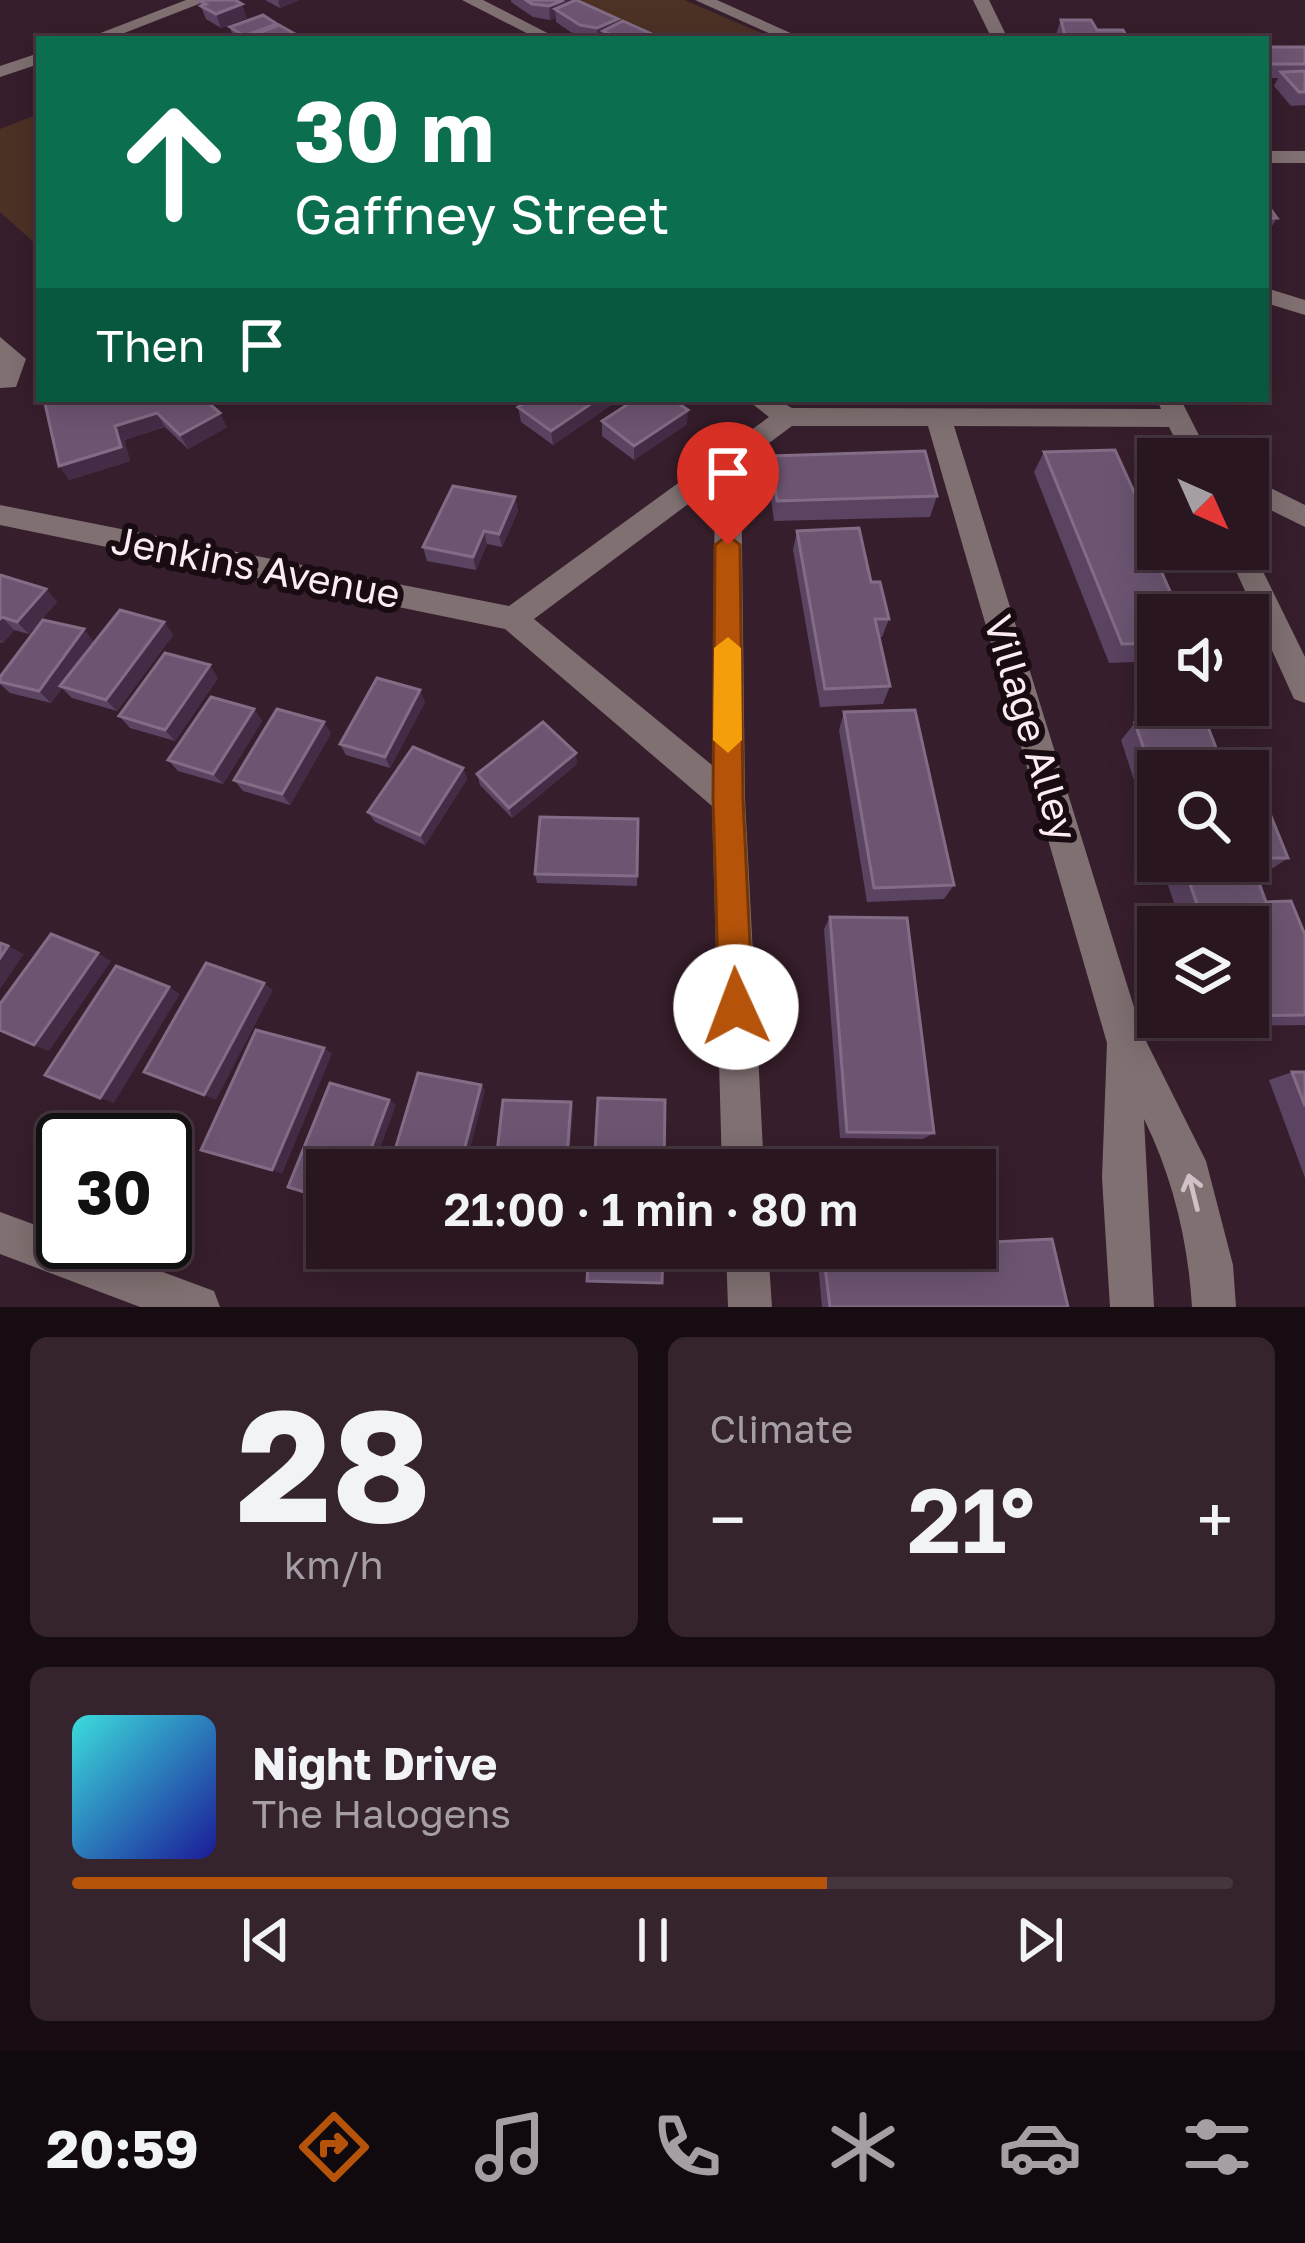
<!DOCTYPE html>
<html lang="en">
<head>
<meta charset="utf-8">
<style>
  :root { --surface:#291621; --page:#35232e; --text:#f1f3f6; --muted:#a59fa5; --line:#45353f; --accent:#b45309 }
  body { margin:0; font-family:"Golos Text",sans-serif; background:var(--page); color:var(--text); height:100vh; display:flex; flex-direction:column; font-size:45px; white-space:nowrap }
  * { box-sizing:border-box; margin:0 }
  p { font-size:39px; color:var(--muted) }
  .icon { flex:none; width:66px; height:66px; fill:none; stroke:currentColor; stroke-width:2; stroke-linecap:round; stroke-linejoin:round }
  .map { position:relative; height:1307px; overflow:hidden }
  .side { display:flex; flex-direction:column; gap:30px; padding:30px; background:#170c12; flex:1 }
  .side>* { flex:none }
  .banner { position:absolute; left:36px; top:36px; width:1233px; height:366px; border-radius:0px; box-shadow:0 6px 30px #0003,0 0 0 3px var(--line); background:#0b6e4f; color:#fff; overflow:hidden }
  .needle { width:78px; rotate:135deg }
  .buttons { position:absolute; left:1137px; top:438px; display:grid; gap:24px }
  .buttons a { display:grid; place-items:center; width:132px; height:132px; border-radius:0px; background:var(--surface); box-shadow:0 6px 30px #0003,0 0 0 3px var(--line); font-size:60px }
  .speed { position:absolute; left:36px; top:1113px; display:flex; gap:24px; font-size:60px; font-weight:700; text-align:center }
  .speed>* { display:grid; place-content:center; width:156px; height:156px; border-radius:50%; background:var(--surface); box-shadow:0 6px 30px #0003,0 0 0 3px var(--line); line-height:1 }
  .speed .limit { border:6px solid #111; border-radius:18px; background:#fff; color:#111 }
  .pin { position:absolute; display:grid; place-items:center; width:102px; height:102px; color:#fff; margin:-123px -51px; border-radius:50% 50% 50% 0; rotate:-45deg; box-shadow:0 0 12px #0007 }
  .pin .icon { rotate:45deg }
  .me { position:absolute; width:132px; margin:-66px; rotate:358deg; stroke-linejoin:round; filter:drop-shadow(0 0 9px #0008) }
  .turn { display:flex; align-items:center; gap:42px; height:252px; padding:0 60px; font-size:54px }
  .turn .icon { width:156px; height:156px; stroke-width:2.5 }
  .turn b { display:block; font-size:84px; line-height:102px }
  .then { display:flex; align-items:center; height:114px; padding:0 60px; background:#0003; gap:24px; font-size:45px }
  .big { font-size:90px; font-weight:600; line-height:1.1 }
  .side .widget { flex:1; display:flex; flex-direction:column; justify-content:center; gap:18px; min-width:0; padding:0 42px; border-radius:18px; background:var(--page) }
  .side .dial { align-items:center; gap:0 }
  .dial b { font-size:156px; line-height:1 }
  .song { display:flex; align-items:center; gap:36px }
  .cover { width:144px; height:144px; border-radius:18px; background:linear-gradient(135deg,hsl(180 70% 55%),hsl(240 70% 35%)) }
  .played { height:12px; border-radius:6px; background:linear-gradient(90deg,var(--accent) 65%,var(--line) 65%) }
  .keys { display:flex; justify-content:space-around; direction:ltr }
  .heat { display:flex; justify-content:space-between; align-items:center; font-size:66px; direction:ltr }
  .side .tiles { flex:1; display:grid; gap:30px; grid-template-columns:1fr 1fr }
  .widget:last-child { grid-column:span 2 }
  .trip { position:absolute; left:306px; top:1149px; width:690px; height:120px; border-radius:0px; background:var(--surface); box-shadow:0 6px 30px #0003,0 0 0 3px var(--line); font-weight:600; line-height:120px; text-align:center }
  .dock { display:flex; height:192px; justify-content:space-around; align-items:center; background:#10090d; color:var(--muted) }
  .dock .icon { width:84px; height:84px }
  .dock .active { color:var(--accent) }
  .dock b { font-size:54px; color:var(--text) }
  .map>svg:first-child { display:block }
  .green { fill:#4c3125 }
  .lines { fill:none; stroke-linecap:round; stroke-linejoin:round }
  .minor { fill:#807071; fill-rule:evenodd }
  .wall { fill:#5b4362 }
  .shaded-wall { fill:#452c46 }
  .building { fill:#6d5572; stroke:#836c86; stroke-width:3 }
  .oneway { stroke:#d1c0c6 }
  .route { fill:#b45309; stroke:#753606; stroke-width:3 }
  .slow { fill:#f59e0b }
  .labels { text-anchor:middle; stroke-width:12; stroke-linejoin:round; paint-order:stroke }
  .street-label { font-size:39px; fill:#fdebf4; stroke:#180c12 }
</style>
</head>
<body>
<div class="map">
<svg width="1305" height="1307" viewBox="0 0 1305 1307">
  <rect width="100%" height="100%" fill="#371e2c"/>
  <path class="green" d="M 572,0 L 684,0 L 776,39 L 657,39 Z
    M 39,114 L 39,247 L 0,212 L 0,129 Z"/>
  <g class="lines">
    <path class="minor" d="M 186,0 L 209,0 L 109,39 L 85,39 Z
      M 462,0 L 483,0 L 559,39 L 538,39 Z
      M 695,0 L 717,0 L 804,39 L 782,39 Z
      M 973,0 L 989,0 L 1008,39 L 992,39 Z
      M 39,53 L 39,64 L 0,77 L 0,66 Z
      M 1266,151 L 1305,151 L 1305,163 L 1266,163 Z
      M 1266,288 L 1305,300 L 1305,315 L 1266,303 Z
      M 0,337 L 26,359 L 16,387 L 0,388 Z
      M 746,399 L 776,399 L 792,408 L 1161,409 L 1157,399 L 1181,400 L 1211,459 L 1185,459 L 1169,427 L 954,426 L 1142,1033 L 1206,1161 L 1233,1265 L 1236,1307 L 1192,1307 C 1188,1241 1173,1178 1144,1119 L 1154,1307 L 1110,1307 L 1102,1178 L 1107,1043 L 928,426 L 792,426 L 741,464 L 745,799 L 764,1170 L 722,1170 L 712,806 L 505,629 L 0,525 L 0,505 L 509,606 L 769,417 ZM 715,484 L 712,765 L 534,619 Z
      M 1248,477 L 1305,505 L 1305,527 L 1248,499 Z
      M 1248,541 L 1305,657 L 1305,703 L 1294,699 L 1226,549 L 1248,549 Z
      M 0,1212 L 63,1235 L 63,1242 L 82,1242 L 214,1291 L 220,1307 L 140,1307 L 0,1254 Z
      M 726,1248 L 768,1248 L 772,1307 L 728,1307 Z"/>
  </g>
  <path class="wall" d="M 198,0 L 247,18 L 221,28 L 206,19 Z
    M 265,0 L 299,0 L 280,8 Z
    M 511,0 L 571,0 L 618,24 L 663,39 L 581,39 L 556,22 L 556,18 L 550,20 L 533,17 L 511,2 Z
    M 1061,20 L 1097,30 L 1128,39 L 1058,39 L 1056,34 Z
    M 278,26 L 302,39 L 240,39 L 232,34 L 230,27 Z
    M 1266,47 L 1305,47 L 1305,105 L 1291,106 L 1274,86 L 1278,78 L 1266,78 Z
    M 1266,203 L 1277,218 L 1268,232 L 1266,232 Z
    M 44,399 L 204,399 L 227,427 L 188,449 L 165,427 L 124,440 L 130,461 L 69,480 Z
    M 620,399 L 553,445 L 521,422 L 518,407 Z
    M 602,421 L 687,424 L 634,460 L 602,436 Z
    M 1044,452 L 1155,538 L 1150,546 L 1158,615 L 1158,661 L 1109,663 L 1034,472 Z
    M 771,456 L 937,496 L 930,517 L 774,521 L 768,476 Z
    M 515,497 L 518,511 L 502,547 L 487,544 L 476,570 L 427,561 L 423,547 Z
    M 797,531 L 871,582 L 889,619 L 882,637 L 879,637 L 890,686 L 883,704 L 820,707 L 793,550 Z
    M 0,575 L 46,589 L 57,602 L 29,634 L 14,630 L 3,643 L 0,642 Z
    M 164,622 L 173,635 L 117,711 L 72,698 L 62,688 L 51,703 L 10,693 L 0,684 L 0,677 L 94,642 Z
    M 218,678 L 175,741 L 130,728 L 119,716 Z
    M 425,702 L 390,768 L 346,755 L 340,744 Z
    M 254,709 L 262,721 L 223,784 L 178,771 L 168,760 Z
    M 844,712 L 954,885 L 944,899 L 867,902 L 839,730 Z
    M 1135,723 L 1158,771 L 1158,854 L 1121,740 Z
    M 331,733 L 290,805 L 243,791 L 234,780 Z
    M 577,764 L 512,818 L 480,785 L 477,774 Z
    M 463,768 L 467,779 L 425,845 L 375,822 L 368,812 Z
    M 1248,794 L 1288,858 L 1267,872 L 1255,872 L 1266,902 L 1305,935 L 1305,1025 L 1214,1026 L 1211,1017 L 1248,1017 L 1248,927 L 1182,927 L 1160,861 L 1248,861 Z
    M 638,819 L 637,886 L 537,883 L 535,874 Z
    M 830,917 L 934,1133 L 923,1139 L 840,1138 L 824,929 Z
    M 1292,1072 L 1305,1072 L 1305,1178 L 1269,1080 Z
    M 823,1250 L 1068,1307 L 822,1307 L 817,1252 Z"/>
  <path class="shaded-wall" d="M 280,0 L 299,0 L 280,8 L 278,1 Z
    M 564,0 L 571,0 L 571,10 L 555,9 L 556,18 L 550,20 L 549,6 Z
    M 242,4 L 247,18 L 221,28 L 216,14 Z
    M 618,19 L 618,32 L 603,31 L 603,39 L 597,39 L 597,28 Z
    M 277,24 L 279,31 L 254,35 L 255,39 L 245,39 L 244,36 Z
    M 598,399 L 620,399 L 553,445 L 551,431 Z
    M 688,410 L 687,424 L 634,460 L 634,446 Z
    M 157,413 L 165,427 L 124,440 L 130,461 L 69,480 L 59,466 L 115,426 Z
    M 220,413 L 227,427 L 188,449 L 180,435 Z
    M 515,497 L 518,511 L 502,547 L 499,534 Z
    M 484,531 L 487,544 L 476,570 L 473,557 Z
    M 46,589 L 57,602 L 29,634 L 17,622 Z
    M 2,617 L 14,630 L 3,643 L 0,640 L 0,619 Z
    M 164,622 L 173,635 L 117,711 L 106,700 Z
    M 84,629 L 94,642 L 51,703 L 39,691 Z
    M 210,665 L 218,678 L 175,741 L 165,730 Z
    M 420,690 L 425,702 L 390,768 L 385,757 Z
    M 254,709 L 262,721 L 223,784 L 213,774 Z
    M 324,722 L 331,733 L 290,805 L 282,794 Z
    M 576,753 L 577,764 L 512,818 L 509,808 Z
    M 463,768 L 467,779 L 425,845 L 420,835 Z
    M 8,946 L 24,954 L 0,989 L 0,958 Z
    M 98,953 L 111,961 L 49,1051 L 34,1045 Z
    M 264,983 L 273,990 L 216,1100 L 204,1095 Z
    M 169,987 L 180,994 L 114,1103 L 100,1098 Z
    M 324,1048 L 332,1054 L 282,1174 L 272,1170 Z
    M 481,1085 L 485,1090 L 465,1170 L 459,1170 Z
    M 389,1100 L 396,1105 L 372,1170 L 363,1170 Z
    M 571,1102 L 573,1107 L 569,1170 L 566,1170 Z"/>
  <path class="building" d="M 198,0 L 235,0 L 242,4 L 216,14 L 201,6 L 206,4 Z
    M 526,0 L 564,0 L 549,6 L 532,4 Z
    M 576,0 L 618,19 L 597,28 L 580,25 L 555,9 Z
    M 263,15 L 277,24 L 244,36 L 230,27 Z
    M 1061,20 L 1091,20 L 1097,30 L 1123,30 L 1128,39 L 1069,39 L 1065,36 Z
    M 623,21 L 663,39 L 611,39 L 616,37 L 603,31 Z
    M 279,25 L 302,38 L 261,39 L 254,35 Z
    M 1266,47 L 1305,47 L 1305,64 L 1266,64 Z
    M 1305,71 L 1305,92 L 1299,92 L 1281,72 Z
    M 1266,203 L 1277,218 L 1266,218 Z
    M 44,399 L 204,399 L 220,413 L 180,435 L 157,413 L 115,426 L 121,447 L 59,466 Z
    M 531,399 L 598,399 L 551,431 L 518,407 Z
    M 636,399 L 672,399 L 688,410 L 634,446 L 602,421 Z
    M 1115,450 L 1155,538 L 1147,539 L 1173,598 L 1187,598 L 1195,615 L 1158,615 L 1158,643 L 1122,644 L 1044,452 Z
    M 925,451 L 937,496 L 777,501 L 771,456 Z
    M 453,486 L 515,497 L 499,534 L 484,531 L 473,557 L 423,547 Z
    M 859,528 L 871,582 L 880,582 L 889,619 L 875,619 L 890,686 L 825,689 L 797,531 Z
    M 0,575 L 46,589 L 17,622 L 2,617 L 0,619 Z
    M 120,610 L 164,622 L 106,700 L 60,686 Z
    M 43,620 L 84,629 L 39,691 L 0,682 L 0,677 Z
    M 165,653 L 210,665 L 165,730 L 119,716 Z
    M 377,678 L 420,690 L 385,757 L 340,744 Z
    M 211,697 L 254,709 L 213,774 L 168,760 Z
    M 277,709 L 324,722 L 282,794 L 234,780 Z
    M 915,710 L 954,885 L 874,888 L 844,712 Z
    M 543,722 L 576,753 L 509,808 L 477,774 Z
    M 1206,722 L 1225,771 L 1158,771 L 1158,790 L 1135,723 Z
    M 413,747 L 463,768 L 420,835 L 368,812 Z
    M 1248,794 L 1262,794 L 1288,858 L 1250,858 L 1266,902 L 1291,901 L 1305,935 L 1305,1015 L 1248,1016 L 1248,927 L 1205,927 L 1182,861 L 1248,861 Z
    M 540,817 L 638,819 L 637,876 L 535,874 Z
    M 830,917 L 907,918 L 934,1133 L 847,1132 Z
    M 51,934 L 98,953 L 34,1045 L 0,1030 L 0,1004 Z
    M 0,943 L 8,946 L 0,958 Z
    M 206,963 L 264,983 L 204,1095 L 144,1072 Z
    M 116,966 L 169,987 L 100,1098 L 45,1075 Z
    M 256,1030 L 324,1048 L 272,1170 L 201,1150 Z
    M 1292,1072 L 1305,1072 L 1305,1106 Z
    M 418,1073 L 481,1085 L 459,1170 L 389,1170 Z
    M 330,1083 L 389,1100 L 363,1170 L 327,1170 L 327,1199 L 288,1187 Z
    M 598,1098 L 665,1100 L 664,1170 L 594,1170 Z
    M 503,1100 L 571,1102 L 566,1170 L 495,1170 Z
    M 1052,1239 L 1068,1307 L 830,1307 L 823,1250 L 975,1248 L 975,1243 Z
    M 487,1248 L 561,1248 L 560,1270 L 484,1268 Z
    M 589,1248 L 663,1248 L 662,1283 L 587,1281 Z"/>
  <defs><path id="oneway-shaft" d="M-6 0H5M1.5-3L5.5 0L1.5 3" fill="none" stroke-width="1.6" stroke-linecap="round" stroke-linejoin="round" transform="scale(3)"/></defs>
  <use class="oneway" href="#oneway-shaft" transform="translate(1193 1192) rotate(-104)"/>
  <path class="route" d="M 728,535 L 740,545 L 743,799 L 753,1007 L 748,1019 L 736,1024 L 724,1019 L 719,1007 L 713,799 L 715,545 Z"/>
  <path class="slow" d="M 728,637 L 741,648 L 742,740 L 728,753 L 713,740 L 714,648 Z"/>
  <g class="labels">
    <g class="street-label">
      <text transform="translate(256 567) rotate(11)" y="14">Jenkins Avenue</text>
      <text transform="translate(1031 728) rotate(73)" y="14">Village Alley</text>
    </g>
  </g>
</svg>
<div class="buttons">
<a><svg class="needle" viewBox="-14 -14 28 28"><path d="M0-13l5 13h-10z" fill="#e53935"/><path d="M0 13l5-13h-10z" fill="#a59fa5"/></svg></a>
<a><svg class="icon" aria-label="sound" viewBox="0 0 24 24"><path d="M4 9h4l5-4v14l-5-4H4zM17 9q2 3 0 6"/></svg></a>
<a><svg class="icon" aria-label="search" viewBox="0 0 24 24"><circle cx="10" cy="10" r="6"/><path d="M15 15l6 6"/></svg></a>
<a><svg class="icon" aria-label="layers" viewBox="0 0 24 24"><path d="M12 4l9 5-9 5-9-5zM3 14l9 5 9-5"/></svg></a>
</div>
<div class="speed"><div class="limit">30</div></div>
<div class="pin" style="left:728px;top:545px;background:#d93025"><svg class="icon" aria-label="arrive" viewBox="0 0 24 24"><path d="M6 21V4h12l-3 4 3 4H6"/></svg></div>
<svg class="me" style="left:736px;top:1007px" viewBox="-20 -20 40 40"><circle r="19" fill="#fff"/><path d="M0-13L10 11 0 6-10 11z" fill="#b45309"/></svg>
<div class="trip">21:00 · 1 min · 80 m</div>
<div class="banner">
<div class="turn"><svg class="icon" aria-label="ahead" viewBox="0 0 24 24"><path d="M12 20V5M6 11l6-6 6 6"/></svg><div><b>30 m</b>Gaffney Street</div></div>
<div class="then">Then<svg class="icon" aria-label="arrive" viewBox="0 0 24 24"><path d="M6 21V4h12l-3 4 3 4H6"/></svg></div>
</div>
</div>
<section class="side">
<div class="tiles">
<div class="widget dial"><b>28</b><p>km/h</p></div>
<div class="widget"><p>Climate</p>
<div class="heat"><a>−</a><b class="big">21°</b><a>+</a></div>
</div>
<div class="widget">
<div class="song"><i class="cover"></i><div><b>Night Drive</b><p>The Halogens</p></div></div>
<div class="played"></div>
<div class="keys"><svg class="icon" aria-label="previous" viewBox="0 0 24 24"><path d="M18 5L8 12l10 7zM5 5v14"/></svg><svg class="icon" aria-label="pause" viewBox="0 0 24 24"><path d="M8 5v14M16 5v14"/></svg><svg class="icon" aria-label="next" viewBox="0 0 24 24"><path d="M6 5l10 7-10 7zM19 5v14"/></svg></div>
</div>
</div>
</section>
<nav class="dock">
<b>20:59</b>
<svg class="icon active" aria-label="directions" viewBox="0 0 24 24"><path d="M12 3l9 9-9 9-9-9zM9 14v-3h6M13 9l2 2-2 2"/></svg>
<svg class="icon" aria-label="music" viewBox="0 0 24 24"><path d="M9 18V5l10-2v13"/><circle cx="6" cy="18" r="3"/><circle cx="16" cy="16" r="3"/></svg>
<svg class="icon" aria-label="phone" viewBox="0 0 24 24"><path d="M5 4h4l2 5-3 2q2 4 5 5l2-3 5 2v4C11 20 4 13 5 4z"/></svg>
<svg class="icon" aria-label="climate" viewBox="0 0 24 24"><path d="M12 3v18M4 7l16 10M4 17L20 7"/></svg>
<svg class="icon" aria-label="car" viewBox="0 0 24 24"><path d="M5 17H2v-5l4-1 3-4h7l3 4 3 1v5h-3M9 17h6M6 11h13"/><circle cx="7" cy="17" r="2"/><circle cx="17" cy="17" r="2"/></svg>
<svg class="icon" aria-label="filters" viewBox="0 0 24 24"><path d="M4 7h16M4 17h16"/><circle cx="9" cy="7" r="2"/><circle cx="15" cy="17" r="2"/></svg>
</nav>
</body>
</html>
